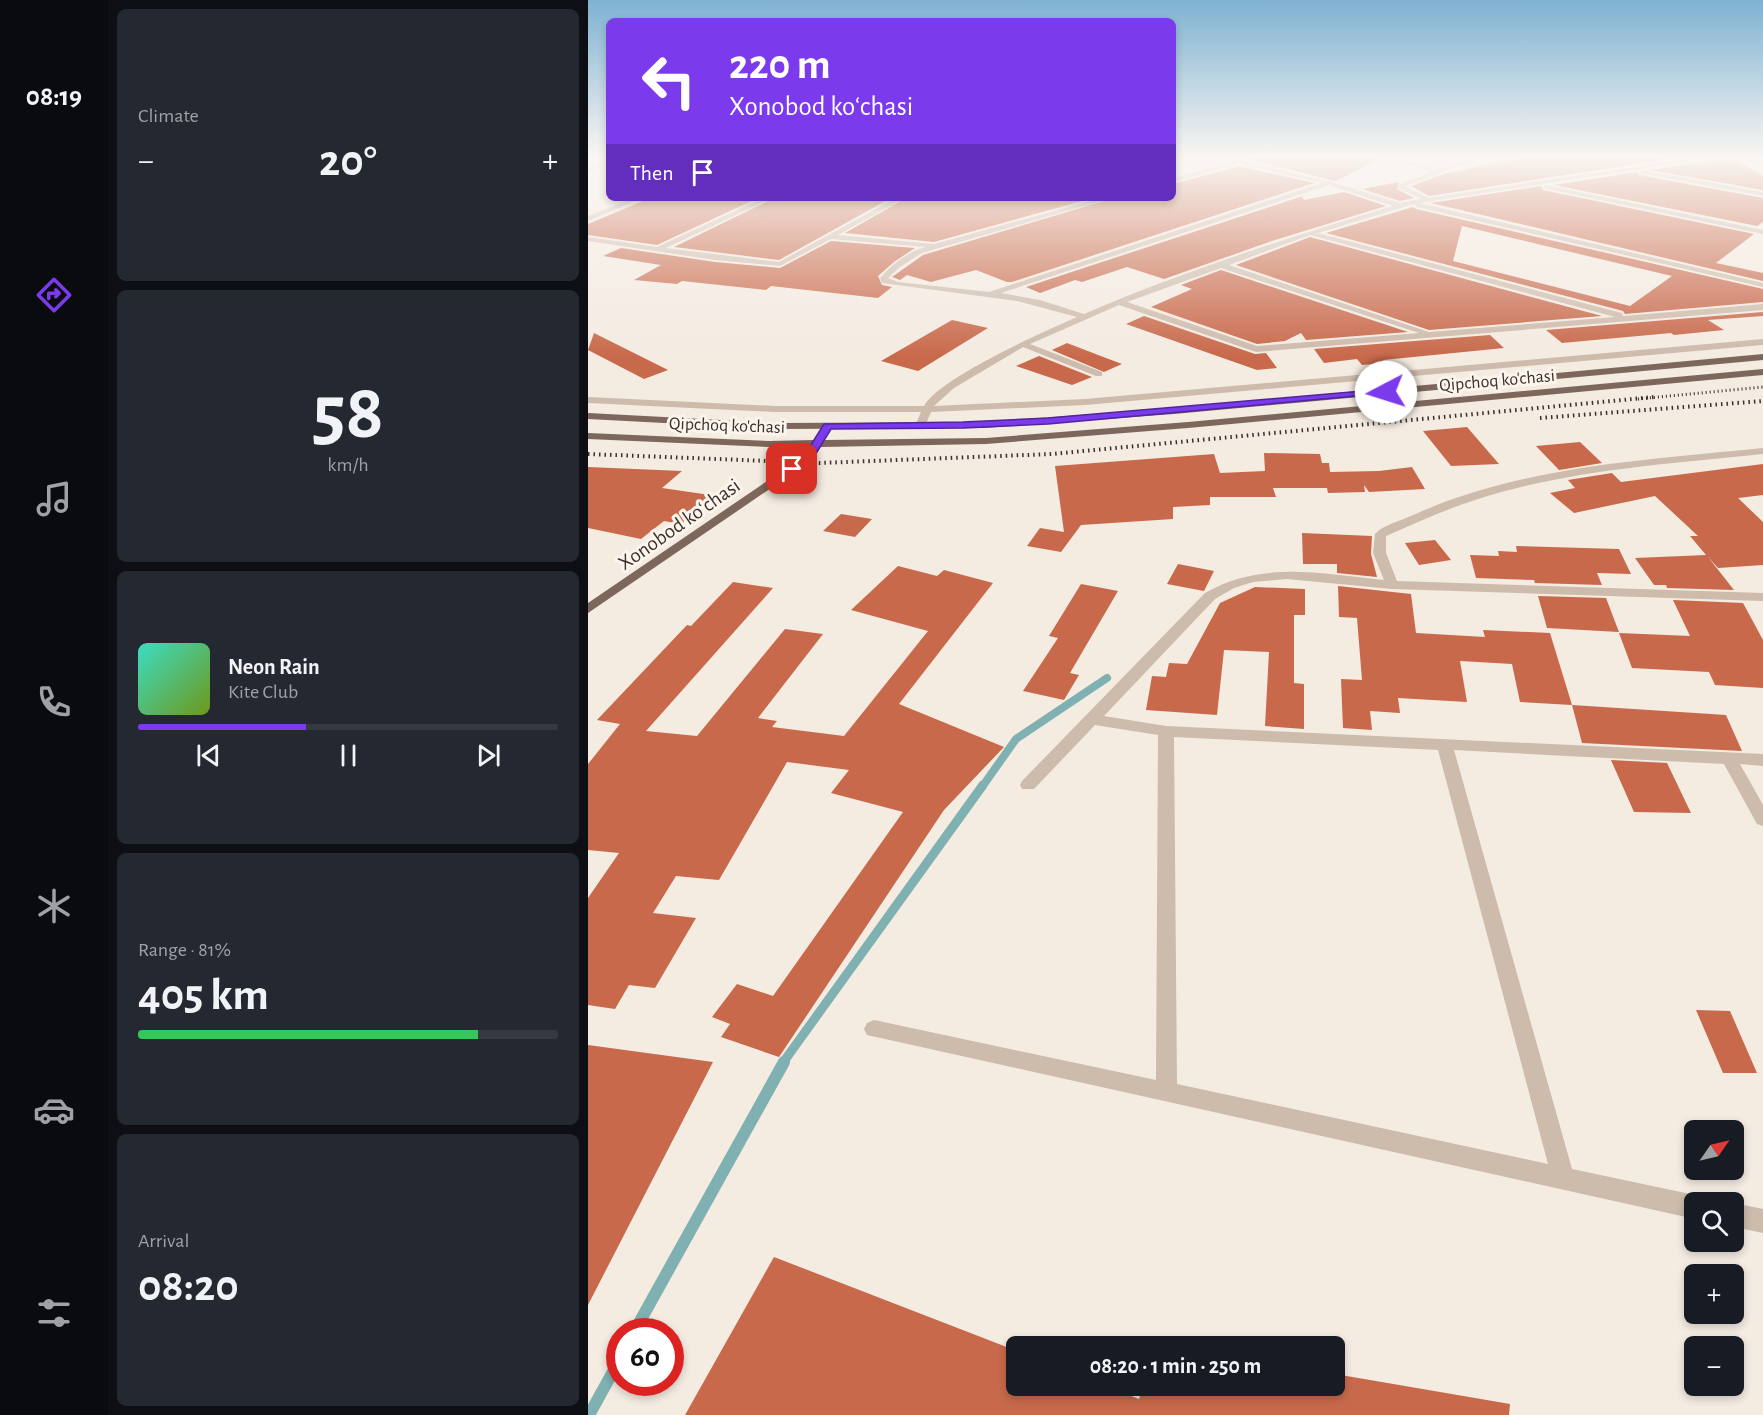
<!DOCTYPE html>
<html lang="en">
<head>
<meta charset="utf-8">
<style>
  :root { --surface:#171b24; --page:#242831; --text:#f1f3f6; --muted:#9ea1a6; --line:#363941; --accent:#7c3aed }
  body { margin:0; font-family:"Alegreya Sans",sans-serif; background:var(--page); color:var(--text); height:100vh; display:flex; flex-direction:column; font-size:22px; white-space:nowrap }
  * { box-sizing:border-box; margin:0 }
  p { font-size:20px; color:var(--muted) }
  .icon { flex:none; width:33px; height:33px; fill:none; stroke:currentColor; stroke-width:2; stroke-linecap:round; stroke-linejoin:round }
  .map { position:relative; flex:1; overflow:hidden }
  .details { display:flex; flex-direction:column; gap:9px; padding:9px; background:#0d0f14; width:480px }
  .details>* { flex:none }
  .banner { position:absolute; left:18px; top:18px; width:570px; height:183px; border-radius:9px; box-shadow:0 3px 9px #0003; background:#7c3aed; color:#fff; overflow:hidden }
  .needle { width:39px; rotate:56deg }
  .controls { position:absolute; left:1096px; top:1120px; display:grid; gap:12px }
  .controls a { display:grid; place-items:center; width:60px; height:60px; border-radius:9px; background:var(--surface); box-shadow:0 3px 9px #0003; font-size:30px }
  .speed { position:absolute; left:18px; top:1318px; display:flex; gap:12px; font-size:30px; font-weight:700; text-align:center }
  .speed>* { display:grid; place-content:center; width:78px; height:78px; border-radius:50%; background:var(--surface); box-shadow:0 3px 9px #0003; line-height:1 }
  .speed .limit { border:9px solid #d22; background:#fff; color:#111 }
  .pin { position:absolute; display:grid; place-items:center; width:51px; height:51px; color:#fff; margin:-26px; border-radius:12px; box-shadow:0 3px 9px #0006 }
  .me { position:absolute; width:66px; margin:-33px; rotate:265deg; stroke-linejoin:round; filter:drop-shadow(0 0 4px #0008) }
  .turn { display:flex; align-items:center; gap:21px; height:126px; padding:0 24px; font-size:27px }
  .turn .icon { width:78px; height:78px; stroke-width:2.5 }
  .turn b { display:block; font-size:42px; line-height:51px }
  .then { display:flex; align-items:center; height:57px; padding:0 24px; background:#0003; gap:12px; font-size:22px }
  .big { font-size:45px; font-weight:700; line-height:1.1 }
  .details .card { flex:1; display:flex; flex-direction:column; justify-content:center; gap:9px; min-width:0; padding:0 21px; border-radius:9px; background:var(--page) }
  .details .dial { align-items:center; gap:0 }
  .dial b { font-size:78px; line-height:1 }
  .song { display:flex; align-items:center; gap:18px }
  .cover { width:72px; height:72px; border-radius:9px; background:linear-gradient(135deg,hsl(170 70% 55%),hsl(80 70% 35%)) }
  .played { height:6px; border-radius:3px; background:linear-gradient(90deg,var(--accent) 40%,var(--line) 40%) }
  .keys { display:flex; justify-content:space-around; direction:ltr }
  .heat { display:flex; justify-content:space-between; align-items:center; font-size:33px; direction:ltr }
  .charge { height:9px; border-radius:4px; background:linear-gradient(90deg,#34c759 81%,var(--line) 0) }
  .trip { position:absolute; left:418px; top:1336px; width:339px; height:60px; border-radius:9px; background:var(--surface); box-shadow:0 3px 9px #0003; font-weight:700; line-height:60px; text-align:center }
  main { display:flex; flex:1; min-height:0 }
  .menu { display:flex; flex-direction:column; width:108px; justify-content:space-around; align-items:center; background:#090b0e; color:var(--muted) }
  .menu .icon { width:42px; height:42px }
  .menu .on { color:var(--accent) }
  .menu b { font-size:27px; color:var(--text) }
  .map>svg:first-child { display:block }
  .lines { fill:none; stroke-linecap:round; stroke-linejoin:round }
  .stream-far2 { stroke:#7fb0b2; stroke-width:8 }
  .stream-far1 { stroke:#7fb0b2; stroke-width:9 }
  .stream { stroke:#7fb0b2; stroke-width:12 }
  .building { fill:#c8694b; fill-rule:evenodd }
  .minor { fill:#cdbbac; fill-rule:evenodd }
  .major { fill:#7d675c; fill-rule:evenodd }
  .rail-far1 { stroke:#3b302b; stroke-width:3; stroke-dasharray:1 3; stroke-linecap:butt }
  .rail { stroke:#3b302b; stroke-width:4; stroke-dasharray:1.5 4; stroke-linecap:butt }
  .route { fill:#7c3aed; stroke:#51269a; stroke-width:1.5 }
  .labels { text-anchor:middle; stroke-width:6; stroke-linejoin:round; paint-order:stroke }
  .far-street-label { font-size:18px; fill:#3b302b; stroke:#fbf5ee }
  .street-label { font-size:21px; fill:#3b302b; stroke:#fbf5ee }
</style>
</head>
<body>
<main>
<nav class="menu">
<b>08:19</b>
<svg class="icon on" aria-label="directions" viewBox="0 0 24 24"><path d="M12 3l9 9-9 9-9-9zM9 14v-3h6M13 9l2 2-2 2"/></svg>
<svg class="icon" aria-label="music" viewBox="0 0 24 24"><path d="M9 18V5l10-2v13"/><circle cx="6" cy="18" r="3"/><circle cx="16" cy="16" r="3"/></svg>
<svg class="icon" aria-label="phone" viewBox="0 0 24 24"><path d="M5 4h4l2 5-3 2q2 4 5 5l2-3 5 2v4C11 20 4 13 5 4z"/></svg>
<svg class="icon" aria-label="climate" viewBox="0 0 24 24"><path d="M12 3v18M4 7l16 10M4 17L20 7"/></svg>
<svg class="icon" aria-label="car" viewBox="0 0 24 24"><path d="M5 17H2v-5l4-1 3-4h7l3 4 3 1v5h-3M9 17h6M6 11h13"/><circle cx="7" cy="17" r="2"/><circle cx="17" cy="17" r="2"/></svg>
<svg class="icon" aria-label="filters" viewBox="0 0 24 24"><path d="M4 7h16M4 17h16"/><circle cx="9" cy="7" r="2"/><circle cx="15" cy="17" r="2"/></svg>
</nav>
<section class="details">
<div class="card"><p>Climate</p>
<div class="heat"><a>−</a><b class="big">20°</b><a>+</a></div>
</div>
<div class="card dial"><b>58</b><p>km/h</p></div>
<div class="card">
<div class="song"><i class="cover"></i><div><b>Neon Rain</b><p>Kite Club</p></div></div>
<div class="played"></div>
<div class="keys"><svg class="icon" aria-label="previous" viewBox="0 0 24 24"><path d="M18 5L8 12l10 7zM5 5v14"/></svg><svg class="icon" aria-label="pause" viewBox="0 0 24 24"><path d="M8 5v14M16 5v14"/></svg><svg class="icon" aria-label="next" viewBox="0 0 24 24"><path d="M6 5l10 7-10 7zM19 5v14"/></svg></div>
</div>
<div class="card"><p>Range · 81%</p><b class="big">405 km</b><div class="charge"></div></div>
<div class="card"><p>Arrival</p><b class="big">08:20</b></div>
</section>
<div class="map">
<svg width="1175" height="1415" viewBox="0 0 1175 1415">
  <rect width="100%" height="100%" fill="#f4ebe1"/>
  <g class="lines">
    <path class="stream-far2" d="M 394,787 L 428,739 L 519,678"/>
    <path class="stream-far1" d="M 194,1064 L 395,785"/>
    <path class="stream" d="M 46,1332 L 196,1062
      M 1,1415 L 32,1359"/>
  </g>
  <path class="building" d="M 656,158 L 794,158 L 747,181 Z
    M 933,158 L 1087,158 L 841,196 L 823,186 L 859,173 Z
    M 1149,160 L 1175,176 L 1175,190 L 1063,170 L 1109,163 Z
    M 651,166 L 726,183 L 424,282 L 419,282 L 388,270 L 343,282 L 319,275 L 312,280 L 304,277 L 335,255 L 526,198 L 585,198 L 585,184 Z
    M 1049,172 L 1051,175 L 1175,198 L 1175,222 L 1169,226 L 966,185 Z
    M 811,182 L 809,189 L 826,198 L 812,201 L 774,189 Z
    M 953,186 L 955,190 L 1166,234 L 1128,263 L 1175,273 L 1175,281 L 843,203 Z
    M 756,192 L 798,206 L 687,240 L 576,279 L 539,267 L 494,282 L 487,280 L 452,293 L 438,287 L 718,195 L 714,197 L 716,200 Z
    M 62,198 L 170,198 L 69,245 L 0,235 L 0,224 Z
    M 186,198 L 303,198 L 191,260 L 86,247 Z
    M 318,198 L 505,198 L 346,242 L 257,233 Z
    M 825,207 L 828,209 L 1175,289 L 1175,302 L 1037,314 L 1035,311 L 738,233 ZM 874,226 L 1008,258 L 1084,276 L 1042,306 L 865,261 Z
    M 722,237 L 1014,316 L 841,330 L 648,265 Z
    M 243,241 L 327,248 L 306,262 L 290,276 L 294,285 L 304,287 L 290,298 L 183,286 L 178,290 L 94,281 L 89,284 L 46,280 L 73,265 L 15,256 L 33,248 L 127,262 L 192,268 Z
    M 633,270 L 820,332 L 718,340 L 713,333 L 697,341 L 669,344 L 563,307 L 604,289 L 593,285 Z
    M 1175,312 L 1175,316 L 1120,320 L 1136,330 L 1086,335 L 1083,333 L 974,343 L 958,330 Z
    M 556,316 L 667,354 L 678,353 L 689,368 L 669,370 L 538,324 Z
    M 364,320 L 400,328 L 330,371 L 293,361 Z
    M 6,333 L 80,370 L 56,379 L 0,350 Z
    M 902,335 L 916,348 L 795,360 L 797,363 L 774,365 L 769,359 L 736,363 L 726,349 Z
    M 479,343 L 518,358 L 534,364 L 516,372 L 464,350 Z
    M 451,356 L 504,377 L 484,385 L 428,366 Z
    M 879,427 L 911,464 L 863,466 L 835,431 Z
    M 992,442 L 1014,463 L 971,470 L 948,446 Z
    M 676,453 L 732,454 L 734,463 L 741,463 L 742,472 L 791,471 L 824,467 L 837,489 L 781,492 L 776,485 L 777,492 L 740,493 L 739,488 L 685,488 L 688,497 L 622,497 L 622,505 L 585,507 L 585,519 L 493,525 L 473,552 L 439,546 L 452,528 L 476,532 L 467,466 L 626,454 L 632,473 L 677,471 Z
    M 1175,464 L 1175,495 L 1150,498 L 1175,522 L 1175,565 L 1130,568 L 1120,557 L 1146,590 L 1079,588 L 1078,585 L 1066,585 L 1047,558 L 1118,555 L 1102,536 L 1110,536 L 1067,496 L 986,513 L 962,493 L 987,488 L 980,480 L 1024,473 L 1033,482 Z
    M 0,467 L 94,471 L 74,488 L 129,496 L 108,516 L 103,515 L 93,524 L 76,521 L 53,539 L 0,528 Z
    M 253,514 L 284,519 L 267,537 L 235,531 Z
    M 714,533 L 784,536 L 783,554 L 789,577 L 749,573 L 749,564 L 715,564 Z
    M 847,540 L 863,560 L 831,565 L 817,543 Z
    M 928,546 L 1031,549 L 1043,574 L 1009,573 L 1014,585 L 947,583 L 946,580 L 888,578 L 882,555 L 911,556 L 910,551 L 929,552 Z
    M 590,564 L 626,571 L 616,591 L 579,584 Z
    M 310,566 L 349,576 L 356,570 L 405,583 L 311,704 L 416,747 L 356,810 L 191,1057 L 133,1037 L 142,1024 L 124,1017 L 149,984 L 185,996 L 315,812 L 243,793 L 261,770 L 199,762 L 131,880 L 88,876 L 65,913 L 108,918 L 67,988 L 41,985 L 27,1009 L 0,1005 L 0,898 L 31,853 L 0,850 L 0,764 L 32,724 L 9,720 L 99,625 L 103,626 L 145,582 L 185,588 L 58,731 L 109,736 L 197,629 L 235,634 L 170,718 L 189,721 L 184,727 L 256,736 L 340,631 L 263,610 Z
    M 493,584 L 530,591 L 482,673 L 491,675 L 476,700 L 435,691 L 470,638 L 461,636 Z
    M 750,586 L 823,594 L 828,633 L 897,637 L 895,630 L 962,633 L 984,705 L 932,702 L 924,664 L 872,661 L 879,702 L 810,698 L 812,713 L 782,711 L 784,730 L 755,728 L 753,679 L 774,680 L 769,618 L 751,617 Z
    M 667,587 L 717,589 L 717,615 L 706,615 L 706,683 L 716,684 L 716,729 L 677,726 L 681,652 L 636,650 L 629,715 L 558,710 L 564,676 L 578,677 L 581,663 L 599,664 L 632,603 Z
    M 950,596 L 1018,598 L 1031,632 L 959,628 Z
    M 1085,600 L 1155,603 L 1175,640 L 1175,688 L 1127,685 L 1121,672 L 1044,668 L 1031,633 L 1102,636 Z
    M 984,705 L 1138,715 L 1154,751 L 994,743 Z
    M 1023,760 L 1079,763 L 1103,813 L 1046,812 Z
    M 1108,1010 L 1142,1011 L 1169,1073 L 1135,1073 Z
    M 0,1045 L 125,1062 L 0,1305 Z
    M 186,1257 L 429,1351 L 429,1386 L 518,1386 L 551,1399 L 555,1386 L 747,1386 L 747,1374 L 922,1404 L 921,1415 L 97,1415 Z"/>
  <g class="lines">
    <path class="minor" d="M 631,158 L 644,158 L 743,182 L 812,203 L 833,199 L 811,188 L 812,184 L 841,173 L 830,166 L 797,158 L 834,163 L 847,171 L 882,158 L 892,158 L 817,186 L 841,198 L 1105,158 L 1124,158 L 831,203 L 1175,283 L 1175,287 L 829,207 L 826,204 L 730,233 L 1034,313 L 1035,316 L 1175,304 L 1175,310 L 668,352 L 531,305 L 442,344 L 514,372 L 514,376 L 508,376 L 435,347 L 366,388 L 346,406 L 497,399 L 1175,339 L 1175,345 L 497,405 L 343,412 L 337,426 L 332,429 L 327,426 L 333,412 L 187,412 L 0,403 L 0,397 L 187,406 L 336,406 C 351,378 457,331 489,317 L 429,301 L 294,283 L 292,278 C 304,264 320,252 337,247 L 243,239 L 192,266 L 127,260 L 0,241 L 0,237 L 69,247 L 175,198 L 184,198 L 78,248 L 191,262 L 308,198 L 316,198 L 250,235 L 346,244 L 513,198 L 524,198 L 334,253 L 312,267 L 300,278 L 310,282 L 401,292 L 734,183 L 651,164 L 585,182 L 585,178 L 644,162 ZM 741,185 L 805,206 C 701,237 596,271 496,314 L 452,300 L 413,293 ZM 722,235 L 1027,317 L 841,332 L 641,265 ZM 633,268 L 831,333 L 669,346 L 539,302 Z
      M 21,160 L 21,164 L 0,172 L 0,168 Z
      M 1053,170 L 1175,192 L 1175,196 L 1051,173 Z
      M 957,185 L 1175,230 L 1175,234 L 955,188 Z
      M 46,198 L 55,198 L 0,221 L 0,216 Z
      M 1175,448 L 1175,454 C 1079,464 979,470 887,500 C 856,510 828,523 798,536 L 798,553 L 809,581 L 1175,593 L 1175,601 L 804,589 L 699,579 L 665,582 L 646,588 L 627,599 L 516,716 L 578,726 L 1175,754 L 1175,766 L 1152,764 L 1175,805 L 1175,826 L 1169,824 L 1136,764 L 866,750 L 984,1169 L 1107,1195 L 1115,1199 L 1117,1203 L 1107,1203 L 1107,1219 L 279,1035 L 276,1029 L 279,1023 L 286,1020 L 568,1080 L 570,735 L 507,725 L 446,789 L 434,789 L 432,785 L 434,781 L 617,593 C 674,560 733,574 796,580 L 785,553 L 787,534 C 795,525 812,521 823,516 C 932,466 1058,460 1175,448 ZM 586,737 L 850,750 L 960,1164 L 589,1084 Z
      M 1146,1203 L 1175,1209 L 1175,1233 L 1146,1227 Z"/>
    <path class="major" d="M 1175,354 L 1175,360 L 586,414 L 396,428 L 191,429 L 0,419 L 0,413 L 191,423 L 396,422 L 586,408 Z
      M 1175,369 L 1175,375 L 600,428 L 398,444 L 233,447 L 224,460 L 0,613 L 0,603 L 216,456 L 222,447 L 182,447 L 0,439 L 0,433 L 182,441 L 226,440 L 233,435 L 237,436 L 237,440 L 398,438 L 600,422 Z"/>
    <path class="rail-far1" d="M 1050,399 L 1175,387"/>
    <path class="rail" d="M 952,418 L 1175,401
      M 0,454 L 232,463 L 464,454 L 1066,397"/>
  </g>
  <linearGradient id="sky" x2="0" y2="1"><stop stop-color="#7eb2d2"/><stop offset="0.44" stop-color="#faf6f2"/><stop offset="1" stop-color="#faf6f2" stop-opacity="0"/></linearGradient>
  <rect width="1175" height="357" fill="url(#sky)"/>
  <path class="route" d="M 798,389 L 801,390 L 801,393 L 460,424 L 375,428 L 243,429 L 224,460 L 207,472 L 199,469 L 216,456 L 236,424 L 240,424 L 375,422 L 460,418 Z"/>
  <g class="labels">
    <g class="far-street-label">
      <text transform="translate(909 380) rotate(-5)" y="6">Qipchoq ko'chasi</text>
      <text transform="translate(139 425) rotate(2)" y="6">Qipchoq ko'chasi</text>
    </g>
    <g class="street-label">
      <text transform="translate(91 524) rotate(-35)" y="7">Xonobod koʻchasi</text>
    </g>
  </g>
</svg>
<div class="controls">
<a><svg class="needle" viewBox="-14 -14 28 28"><path d="M0-13l5 13h-10z" fill="#e53935"/><path d="M0 13l5-13h-10z" fill="#9ea1a6"/></svg></a>
<a><svg class="icon" aria-label="search" viewBox="0 0 24 24"><circle cx="10" cy="10" r="6"/><path d="M15 15l6 6"/></svg></a>
<a>+</a>
<a>−</a>
</div>
<div class="speed"><div class="limit">60</div></div>
<div class="pin" style="left:204px;top:469px;background:#d93025"><svg class="icon" aria-label="arrive" viewBox="0 0 24 24"><path d="M6 21V4h12l-3 4 3 4H6"/></svg></div>
<svg class="me" style="left:798px;top:392px" viewBox="-20 -20 40 40"><circle r="19" fill="#fff"/><path d="M0-13L10 11 0 6-10 11z" fill="#7c3aed"/></svg>
<div class="trip">08:20 · 1 min · 250 m</div>
<div class="banner">
<div class="turn"><svg class="icon" aria-label="left" viewBox="0 0 24 24"><path d="M17 20v-9H6M10 6l-5 5 5 5"/></svg><div><b>220 m</b>Xonobod koʻchasi</div></div>
<div class="then">Then<svg class="icon" aria-label="arrive" viewBox="0 0 24 24"><path d="M6 21V4h12l-3 4 3 4H6"/></svg></div>
</div>
</div>
</main>
</body>
</html>
